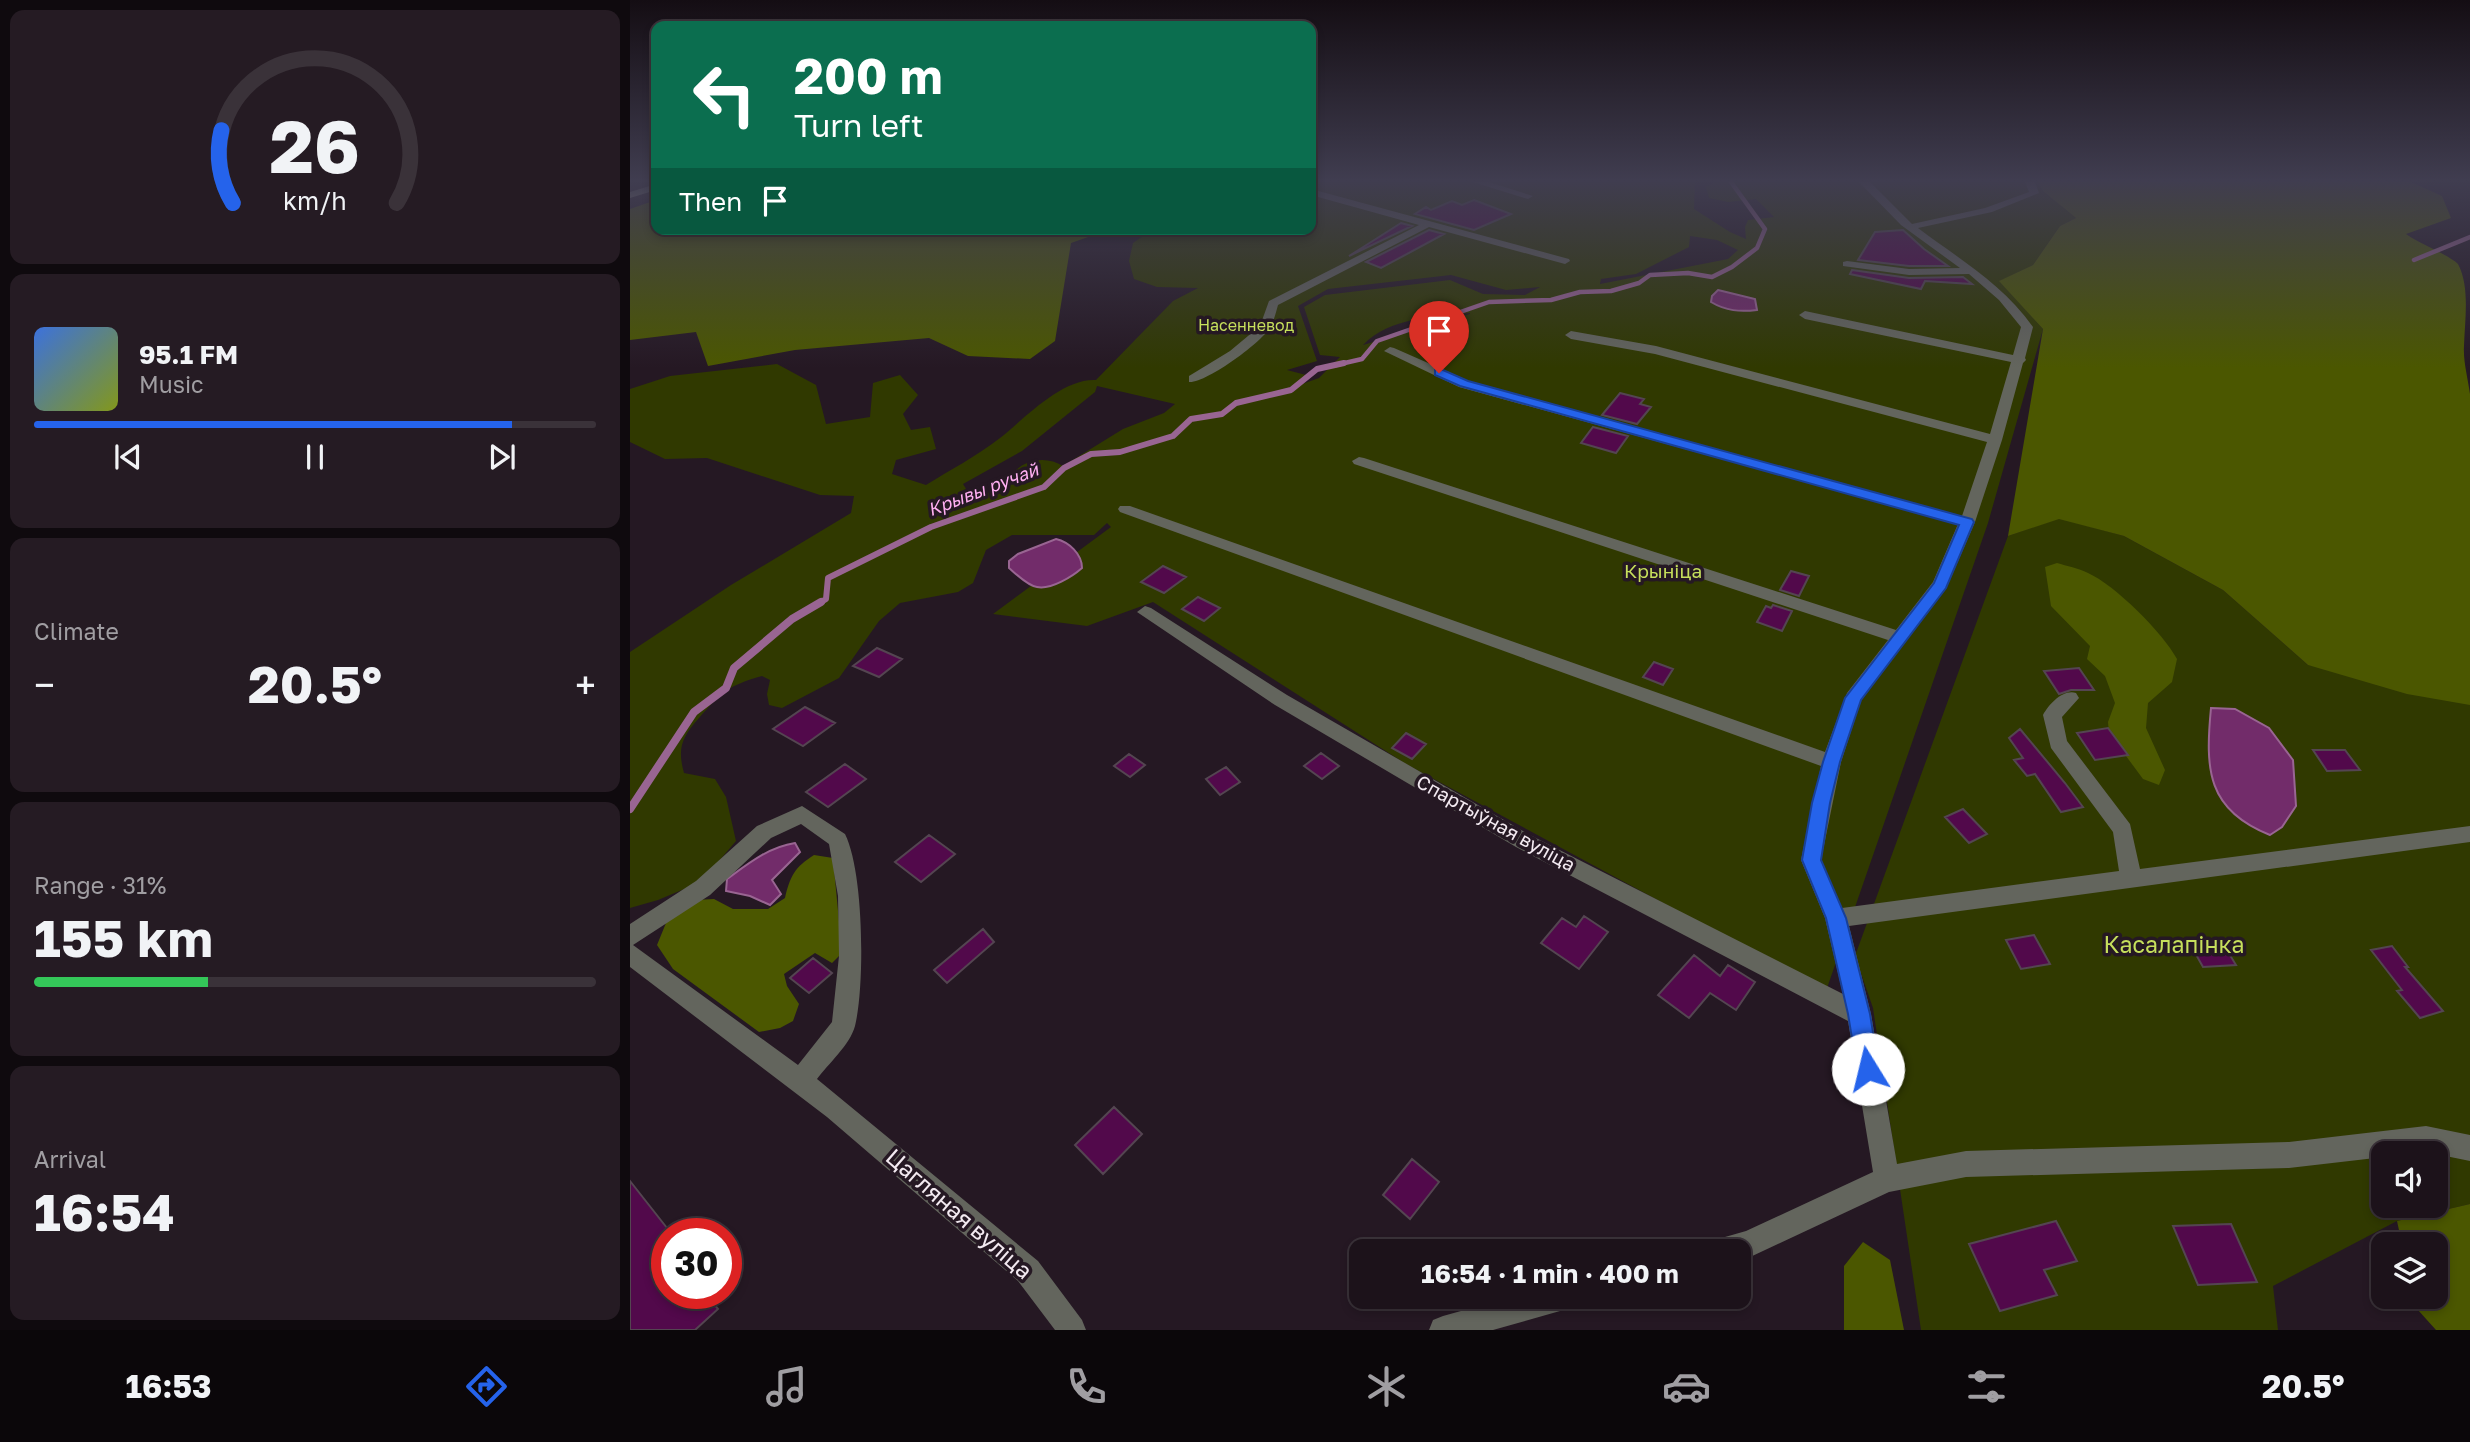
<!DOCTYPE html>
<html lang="en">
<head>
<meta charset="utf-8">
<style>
  :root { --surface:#1c121a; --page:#251b23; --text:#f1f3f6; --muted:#a09ea2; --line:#3a3239; --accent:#2563eb }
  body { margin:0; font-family:"Golos Text",sans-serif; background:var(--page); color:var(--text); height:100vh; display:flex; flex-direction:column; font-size:26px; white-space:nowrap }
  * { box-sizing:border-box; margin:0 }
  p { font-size:23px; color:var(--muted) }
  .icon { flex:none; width:38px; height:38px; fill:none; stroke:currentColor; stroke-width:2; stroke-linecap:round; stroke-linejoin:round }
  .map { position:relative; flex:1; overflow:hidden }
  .details { display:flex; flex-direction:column; gap:10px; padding:10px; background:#0f0a0e; width:630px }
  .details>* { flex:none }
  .banner { position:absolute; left:21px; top:21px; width:665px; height:214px; border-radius:14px; box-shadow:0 4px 10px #0003,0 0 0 2px var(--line); background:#0b6e4f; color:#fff; overflow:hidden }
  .tools { position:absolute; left:1741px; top:1141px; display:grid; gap:14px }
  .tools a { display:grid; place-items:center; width:77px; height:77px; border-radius:14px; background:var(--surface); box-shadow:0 4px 10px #0003,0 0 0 2px var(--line); font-size:35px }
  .speed { position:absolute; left:21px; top:1218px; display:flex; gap:14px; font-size:35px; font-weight:700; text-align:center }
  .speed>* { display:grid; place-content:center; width:91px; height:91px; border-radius:50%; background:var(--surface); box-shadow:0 4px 10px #0003,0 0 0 2px var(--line); line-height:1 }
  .speed .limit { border:10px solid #d22; background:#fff; color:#111 }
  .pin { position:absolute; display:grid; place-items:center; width:60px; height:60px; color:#fff; margin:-72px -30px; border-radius:50% 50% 50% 0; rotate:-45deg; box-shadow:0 0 7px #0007 }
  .pin .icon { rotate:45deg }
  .me { position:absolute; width:77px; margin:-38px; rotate:351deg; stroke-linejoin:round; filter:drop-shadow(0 0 5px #0008) }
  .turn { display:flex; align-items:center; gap:24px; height:147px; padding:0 28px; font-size:32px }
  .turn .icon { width:91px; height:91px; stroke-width:2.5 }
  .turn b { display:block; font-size:49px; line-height:60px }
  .then { display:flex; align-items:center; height:66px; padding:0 28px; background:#0003; gap:14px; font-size:26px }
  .big { font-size:52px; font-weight:700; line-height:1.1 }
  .details .widget { flex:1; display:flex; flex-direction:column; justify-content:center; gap:10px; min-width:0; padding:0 24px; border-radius:14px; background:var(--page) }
  .details .dial { align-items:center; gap:0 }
  .dial svg { height:182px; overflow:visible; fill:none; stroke:var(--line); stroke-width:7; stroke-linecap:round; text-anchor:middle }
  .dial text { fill:var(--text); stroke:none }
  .song { display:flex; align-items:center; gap:21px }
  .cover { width:84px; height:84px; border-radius:10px; background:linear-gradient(135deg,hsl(220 70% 55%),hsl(70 70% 35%)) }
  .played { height:7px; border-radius:4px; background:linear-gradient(90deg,var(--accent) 85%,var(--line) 85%) }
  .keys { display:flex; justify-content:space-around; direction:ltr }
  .heat { display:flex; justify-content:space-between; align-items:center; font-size:38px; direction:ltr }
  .charge { height:10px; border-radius:5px; background:linear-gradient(90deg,#34c759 31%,var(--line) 0) }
  .trip { position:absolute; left:719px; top:1239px; width:402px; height:70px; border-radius:14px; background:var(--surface); box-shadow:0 4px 10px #0003,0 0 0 2px var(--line); font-weight:700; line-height:70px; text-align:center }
  .tab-bar { display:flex; height:112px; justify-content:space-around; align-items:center; background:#0b070a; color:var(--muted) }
  .tab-bar .icon { width:49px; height:49px }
  .tab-bar .active { color:var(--accent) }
  .tab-bar b { font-size:32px; color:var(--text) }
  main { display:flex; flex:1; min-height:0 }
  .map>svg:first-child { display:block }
  .green { fill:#303900; fill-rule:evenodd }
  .forest { fill:#4b5700 }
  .water { fill:#722c6a; stroke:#996592; stroke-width:2 }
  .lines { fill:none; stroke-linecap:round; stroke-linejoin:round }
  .stream-far2 { stroke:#996592; stroke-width:4.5 }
  .stream-far1 { stroke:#996592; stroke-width:6 }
  .stream { stroke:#996592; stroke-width:8 }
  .building { fill:#52094b; stroke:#544551; stroke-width:2 }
  .minor { fill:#63655d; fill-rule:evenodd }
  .major { fill:#aaae9e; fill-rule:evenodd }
  .route { fill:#2563eb; stroke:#184099; stroke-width:2 }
  .labels { text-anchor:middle; stroke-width:7; stroke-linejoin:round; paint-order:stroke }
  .far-park-label { font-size:16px; fill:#c6df5c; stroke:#251823 }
  .far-water-label { font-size:18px; font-style:italic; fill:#ffaff2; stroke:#251823 }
  .park-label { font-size:19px; fill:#c6df5c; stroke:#251823 }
  .street-label { font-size:19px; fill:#f3eaf1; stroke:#251823 }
  .near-park-label { font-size:23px; fill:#c6df5c; stroke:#251823 }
  .near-street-label { font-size:23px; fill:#f3eaf1; stroke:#251823 }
</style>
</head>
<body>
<main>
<section class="details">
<div class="widget dial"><svg viewBox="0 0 100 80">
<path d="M14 69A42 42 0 1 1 86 69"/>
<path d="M14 69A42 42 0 0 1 9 37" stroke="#2563eb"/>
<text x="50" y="56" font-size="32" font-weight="700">26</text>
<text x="50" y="72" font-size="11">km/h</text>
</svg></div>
<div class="widget">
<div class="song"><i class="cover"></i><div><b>95.1 FM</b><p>Music</p></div></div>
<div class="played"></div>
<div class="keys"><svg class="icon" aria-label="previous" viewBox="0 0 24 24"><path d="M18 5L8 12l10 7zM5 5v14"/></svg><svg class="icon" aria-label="pause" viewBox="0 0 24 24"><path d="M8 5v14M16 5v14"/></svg><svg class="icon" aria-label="next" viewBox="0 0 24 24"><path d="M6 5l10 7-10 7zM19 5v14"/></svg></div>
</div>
<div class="widget"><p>Climate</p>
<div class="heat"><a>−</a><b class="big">20.5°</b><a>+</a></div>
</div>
<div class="widget"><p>Range · 31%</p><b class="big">155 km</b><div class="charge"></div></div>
<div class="widget"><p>Arrival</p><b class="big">16:54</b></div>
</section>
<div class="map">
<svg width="1840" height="1330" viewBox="0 0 1840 1330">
  <rect width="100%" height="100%" fill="#251823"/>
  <path class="green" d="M 681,182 L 1065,182 L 1064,209 L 1100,232 L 1116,239 L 1115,227 L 1118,220 L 1144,217 L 1126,199 L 1098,202 L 1079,198 L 1076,187 L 1084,182 L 1408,182 L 1413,191 L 1446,218 L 1430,226 L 1403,265 L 1370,281 L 1413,329 L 1358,523 L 1196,991 L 776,764 L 523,602 L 457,626 L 363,614 L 481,527 L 477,523 L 464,535 L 382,535 L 356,550 L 343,583 L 328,592 L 270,603 L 249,621 L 209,678 L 152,708 L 139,705 L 137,694 L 140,680 L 132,676 C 97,686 92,692 69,718 C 52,737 47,748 54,773 L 85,779 L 96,797 L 106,841 L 71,882 L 28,900 L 0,908 L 0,652 L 101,585 L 221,513 L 224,496 L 190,495 L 77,458 L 35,459 L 0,442 L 0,389 L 40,376 L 147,364 L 186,385 L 196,424 L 240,417 L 243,383 L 270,375 L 288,395 L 273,414 L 281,430 L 300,427 L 306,449 L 266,460 L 262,474 L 296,485 C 320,470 347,456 370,438 C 395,418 432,378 466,380 L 543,301 L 568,288 L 527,287 L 504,279 L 499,261 L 503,243 L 523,229 L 681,229 ZM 1060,236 L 1087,240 L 1108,250 L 1098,259 L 970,284 L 971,279 L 1006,274 L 1059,247 ZM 821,275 L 876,290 L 910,287 L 895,295 L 853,294 L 820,280 L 695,295 L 674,307 L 690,355 L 710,357 L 689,378 L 661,388 L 676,375 L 657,370 L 687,361 L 668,306 L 698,289 ZM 840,313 L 840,314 L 733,345 C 760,317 803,317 840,313 ZM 467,386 L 545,404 L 534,413 L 493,429 L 433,466 C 419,457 399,458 386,470 C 381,474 380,481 376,485 C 366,494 351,494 338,492 L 333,484 L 392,451 L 465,392 Z
    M 1429,518 L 1494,536 L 1593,590 L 1678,665 L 1840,686 L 1840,1204 L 1767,1221 L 1643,1286 L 1648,1330 L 1291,1330 L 1243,1008 L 1225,956 L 1378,536 ZM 1754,1153 L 1806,1153 L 1806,1206 L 1754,1206 Z"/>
  <path class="forest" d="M 1408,182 L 1781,182 L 1812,196 L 1821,218 L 1776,234 C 1790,244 1819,255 1828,264 C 1840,287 1835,318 1834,346 C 1833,361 1838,379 1840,394 L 1840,705 L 1777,694 L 1678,665 L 1593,590 L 1494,536 L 1429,519 L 1378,536 L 1413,329 L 1369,281 L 1403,265 L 1430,226 L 1446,218 L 1413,191 Z
    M 26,200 L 26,229 L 481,229 L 441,243 L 425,341 L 400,359 L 338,356 L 299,338 L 165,350 L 78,366 L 66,332 L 0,340 L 0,209 Z
    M 1427,563 C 1437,566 1448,568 1458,573 C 1485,585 1533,633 1547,659 L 1542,682 L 1518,703 L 1516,728 L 1535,770 L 1529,785 L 1513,779 L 1479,733 L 1478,722 L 1485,703 L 1475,676 L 1457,659 L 1460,646 L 1421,606 L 1415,567 Z
    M 184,855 L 203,858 L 212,953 L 202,963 L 185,953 L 154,974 L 157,986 L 169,1004 L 163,1021 L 150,1028 L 129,1032 L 43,969 L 27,945 L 36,923 L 65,900 L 84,899 L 103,909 L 138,909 L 155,898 C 160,876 165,867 184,855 Z
    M 1840,1204 L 1840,1330 L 1806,1330 L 1788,1310 L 1785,1297 L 1806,1297 L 1806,1244 L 1772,1244 L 1767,1221 Z
    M 1233,1242 L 1260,1260 L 1274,1330 L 1214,1330 L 1214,1266 Z"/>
  <path class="water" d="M 1088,290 L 1125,299 L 1127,310 C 1110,312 1096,311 1081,302 L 1082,296 Z
    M 426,539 C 439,542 452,554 452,568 C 443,576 421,590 407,587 C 398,586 386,574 379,568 L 379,561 L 388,554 Z
    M 1581,708 L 1605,709 L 1639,728 L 1663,760 L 1666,806 L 1652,827 L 1640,835 C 1577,810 1575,770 1581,708 Z
    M 165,843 L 170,852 L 142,880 L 151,894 L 140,905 L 120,896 L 96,891 L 97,879 C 119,863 139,847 165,843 Z"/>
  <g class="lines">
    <path class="stream-far2" d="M 1784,260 L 1840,237
      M 706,365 L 732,359 L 747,341 L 859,302 L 921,300 L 950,292 L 981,291 L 1009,283 L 1020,275 L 1058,273 L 1082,277 L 1102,267 L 1127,248 L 1135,229 L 1101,182"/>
    <path class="stream-far1" d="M 188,604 L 196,599 L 198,578 L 301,527 L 414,487 L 434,468 L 461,454 L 490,452 L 543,436 L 561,419 L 592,414 L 606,403 L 661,390 L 687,369 L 714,363"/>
    <path class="stream" d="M 0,809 L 64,712 L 96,688 L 104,668 L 162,619 L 191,602"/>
  </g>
  <path class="building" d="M 844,200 L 881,214 L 844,230 L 785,214 L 796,207 L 801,210 L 822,201 L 832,205 Z
    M 771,223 L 782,226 L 719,256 Z
    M 799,230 L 814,234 L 751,268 L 736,262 Z
    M 1273,230 L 1294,249 L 1318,266 L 1279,266 L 1228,260 L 1245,232 Z
    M 1222,270 L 1279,278 L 1333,277 L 1342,284 L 1295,281 L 1291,289 L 1220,274 Z
    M 990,393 L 1014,399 L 1010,404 L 1021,407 L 1007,424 L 972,415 Z
    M 963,427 L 998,436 L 986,453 L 951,443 Z
    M 533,566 L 556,577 L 534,593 L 511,582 Z
    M 1161,571 L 1179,576 L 1169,596 L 1150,590 Z
    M 568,597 L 590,608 L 574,621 L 552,609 Z
    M 1143,605 L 1162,611 L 1152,631 L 1127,622 L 1136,606 L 1141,608 Z
    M 247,648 L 272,659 L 249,677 L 223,666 Z
    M 1024,662 L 1043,669 L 1033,685 L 1013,677 Z
    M 1449,668 L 1464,690 L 1441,690 L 1429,694 L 1414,671 Z
    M 175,707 L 205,723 L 173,746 L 143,729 Z
    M 1478,728 L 1498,755 L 1465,760 L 1447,733 Z
    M 1390,729 L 1435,783 L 1453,807 L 1431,812 L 1405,774 L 1397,776 L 1384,760 L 1393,758 L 1379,738 Z
    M 776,733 L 796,744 L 782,759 L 762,748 Z
    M 1683,750 L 1715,750 L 1730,770 L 1697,771 Z
    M 691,753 L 709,766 L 692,779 L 674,766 Z
    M 499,754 L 515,765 L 500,777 L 484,766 Z
    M 215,764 L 236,779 L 198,807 L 176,792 Z
    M 596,767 L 610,782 L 590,795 L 576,779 Z
    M 1333,809 L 1357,834 L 1339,843 L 1315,817 Z
    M 299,835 L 325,854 L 291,882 L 265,862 Z
    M 954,916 L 978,932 L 949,969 L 911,943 L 932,918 L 946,927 Z
    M 353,929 L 364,942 L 317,983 L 304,970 Z
    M 1404,935 L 1420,964 L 1391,969 L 1376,940 Z
    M 1592,942 L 1606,965 L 1573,967 L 1560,944 Z
    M 1762,946 L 1778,967 L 1775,967 L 1813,1011 L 1790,1018 L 1767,991 L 1772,990 L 1741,950 Z
    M 1064,955 L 1090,976 L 1098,965 L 1125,982 L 1106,1010 L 1080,993 L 1059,1018 L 1028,995 Z
    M 183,958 L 202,973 L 179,993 L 160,978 Z
    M 484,1107 L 512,1134 L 473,1174 L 445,1145 Z
    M 782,1159 L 809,1182 L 780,1219 L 753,1195 Z
    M 0,1181 L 37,1228 L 37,1293 L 75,1293 L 88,1309 L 65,1330 L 0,1330 Z
    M 1426,1221 L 1447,1261 L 1414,1270 L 1427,1295 L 1370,1311 L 1339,1244 Z
    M 1601,1224 L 1627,1282 L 1568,1285 L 1543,1226 Z"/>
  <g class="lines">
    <path class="minor" d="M 843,182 L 859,182 L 903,196 L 898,199 Z
      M 1229,182 L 1240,182 L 1282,224 L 1355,208 L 1399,192 L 1395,182 L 1405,182 L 1409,193 L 1362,212 L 1288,228 C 1329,259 1373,284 1403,327 L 1395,358 L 1396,360 L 1393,363 L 1372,440 L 1345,522 L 1318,584 L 1231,700 L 1211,762 L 1191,860 L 1212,908 L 1489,871 L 1483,832 L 1421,748 L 1413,715 C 1419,704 1433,689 1446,693 L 1449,698 L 1432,717 L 1437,741 L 1500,824 L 1510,869 L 1840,826 L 1840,842 L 1219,926 L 1241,1014 L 1267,1164 L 1336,1151 L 1659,1142 L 1796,1126 L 1840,1135 L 1840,1161 L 1796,1152 L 1754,1153 L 1754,1157 L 1659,1168 L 1336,1177 L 1259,1192 L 1118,1258 L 1110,1260 L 1110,1251 L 1078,1251 L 1081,1241 L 1116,1231 L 1243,1172 L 1218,1021 L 886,847 L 645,705 L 507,612 L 515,606 L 521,608 L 657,695 L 900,835 L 1213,994 L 1195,918 L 1171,860 L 1191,766 L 490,512 L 488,509 L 490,506 L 500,506 L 1195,752 L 1217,693 L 1258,640 L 724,464 L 722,461 L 729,457 L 734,458 L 1266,630 L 1303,582 L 1328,524 L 829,387 L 754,351 L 760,347 L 764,348 L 839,381 L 1332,516 L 1357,442 L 1025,354 L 941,339 L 935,335 L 941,331 L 1026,346 L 1360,434 L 1381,362 L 1175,319 L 1169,315 L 1175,311 L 1383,355 L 1391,327 L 1369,300 L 1339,274 L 1279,275 L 1213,266 L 1213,262 L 1217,261 L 1279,269 L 1330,268 L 1271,225 Z
      M 681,189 L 939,259 L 940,261 L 935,264 L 799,227 L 648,305 C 646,312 644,320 641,326 C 634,341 575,384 559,382 L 559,376 L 600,351 L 630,326 L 639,301 L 789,225 L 681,195 Z
      M 172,806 L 215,834 C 234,872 235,985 225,1026 C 220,1045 198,1064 187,1079 L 408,1261 L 452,1320 L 456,1330 L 425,1330 L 388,1281 L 197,1117 L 0,967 L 0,924 L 66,881 L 127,826 ZM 171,824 L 199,844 L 208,896 L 209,956 L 202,1022 L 168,1065 L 3,945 L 80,895 L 141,838 Z
      M 881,1297 L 944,1297 L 940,1307 L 930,1311 L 863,1330 L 799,1330 L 803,1320 L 813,1316 Z"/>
    <path class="major" d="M 26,184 L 26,190 L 0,198 L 0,192 Z"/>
  </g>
  <linearGradient id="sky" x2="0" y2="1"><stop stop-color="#140d13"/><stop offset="0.49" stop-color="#403d50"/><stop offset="1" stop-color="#403d50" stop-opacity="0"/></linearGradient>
  <rect width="1840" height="368" fill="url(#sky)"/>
  <path class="route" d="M 805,370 L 813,370 L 838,381 L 1342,519 L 1344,522 L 1316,588 L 1231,700 L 1210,762 L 1200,803 L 1191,860 L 1216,918 L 1240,1014 L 1249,1069 L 1246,1077 L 1238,1080 L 1231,1077 L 1227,1069 L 1218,1014 L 1196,918 L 1172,860 L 1182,803 L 1193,762 L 1215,698 L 1304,583 L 1329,525 L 830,386 L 805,375 Z"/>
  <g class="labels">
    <g class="far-park-label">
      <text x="616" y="331">Насенневод</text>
    </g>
    <g class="far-water-label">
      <text transform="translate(353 490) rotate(-21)" y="6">Крывы ручай</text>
    </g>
    <g class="park-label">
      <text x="1033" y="578">Крыніца</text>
    </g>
    <g class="street-label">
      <text transform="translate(866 823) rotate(29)" y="7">Спартыўная вуліца</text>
    </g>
    <g class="near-park-label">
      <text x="1544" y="953">Касалапінка</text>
    </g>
    <g class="near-street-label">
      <text transform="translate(329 1214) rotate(41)" y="8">Цагляная вуліца</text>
    </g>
  </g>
</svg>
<div class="tools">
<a><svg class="icon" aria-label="sound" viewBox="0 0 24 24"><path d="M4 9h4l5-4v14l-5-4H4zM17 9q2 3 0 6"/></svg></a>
<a><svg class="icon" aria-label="layers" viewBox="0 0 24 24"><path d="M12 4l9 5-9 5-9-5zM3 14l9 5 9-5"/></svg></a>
</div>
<div class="speed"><div class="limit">30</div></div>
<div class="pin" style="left:809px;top:373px;background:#d93025"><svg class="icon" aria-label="arrive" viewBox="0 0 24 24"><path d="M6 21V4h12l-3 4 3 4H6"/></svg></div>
<svg class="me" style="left:1238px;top:1069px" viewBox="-20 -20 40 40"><circle r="19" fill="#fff"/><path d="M0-13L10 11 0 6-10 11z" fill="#2563eb"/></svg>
<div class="trip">16:54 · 1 min · 400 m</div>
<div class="banner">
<div class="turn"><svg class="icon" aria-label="left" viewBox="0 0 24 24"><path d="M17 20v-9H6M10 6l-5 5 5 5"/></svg><div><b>200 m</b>Turn left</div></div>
<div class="then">Then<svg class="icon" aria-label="arrive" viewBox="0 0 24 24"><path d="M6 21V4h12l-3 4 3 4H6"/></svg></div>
</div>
</div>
</main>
<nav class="tab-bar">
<b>16:53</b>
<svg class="icon active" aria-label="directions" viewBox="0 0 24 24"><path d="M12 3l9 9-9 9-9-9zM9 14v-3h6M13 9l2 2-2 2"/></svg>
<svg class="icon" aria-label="music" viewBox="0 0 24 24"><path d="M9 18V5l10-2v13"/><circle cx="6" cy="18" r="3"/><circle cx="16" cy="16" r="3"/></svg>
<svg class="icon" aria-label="phone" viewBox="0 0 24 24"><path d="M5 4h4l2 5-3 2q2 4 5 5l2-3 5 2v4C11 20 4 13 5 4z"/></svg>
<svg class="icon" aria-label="climate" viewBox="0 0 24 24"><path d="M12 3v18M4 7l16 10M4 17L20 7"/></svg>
<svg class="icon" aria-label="car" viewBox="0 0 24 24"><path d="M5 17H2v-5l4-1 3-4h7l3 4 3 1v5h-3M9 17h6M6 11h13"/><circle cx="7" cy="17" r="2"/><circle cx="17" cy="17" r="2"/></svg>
<svg class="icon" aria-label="filters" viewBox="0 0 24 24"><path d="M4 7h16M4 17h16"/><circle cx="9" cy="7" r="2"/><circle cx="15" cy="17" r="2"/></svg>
<b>20.5°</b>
</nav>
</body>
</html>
